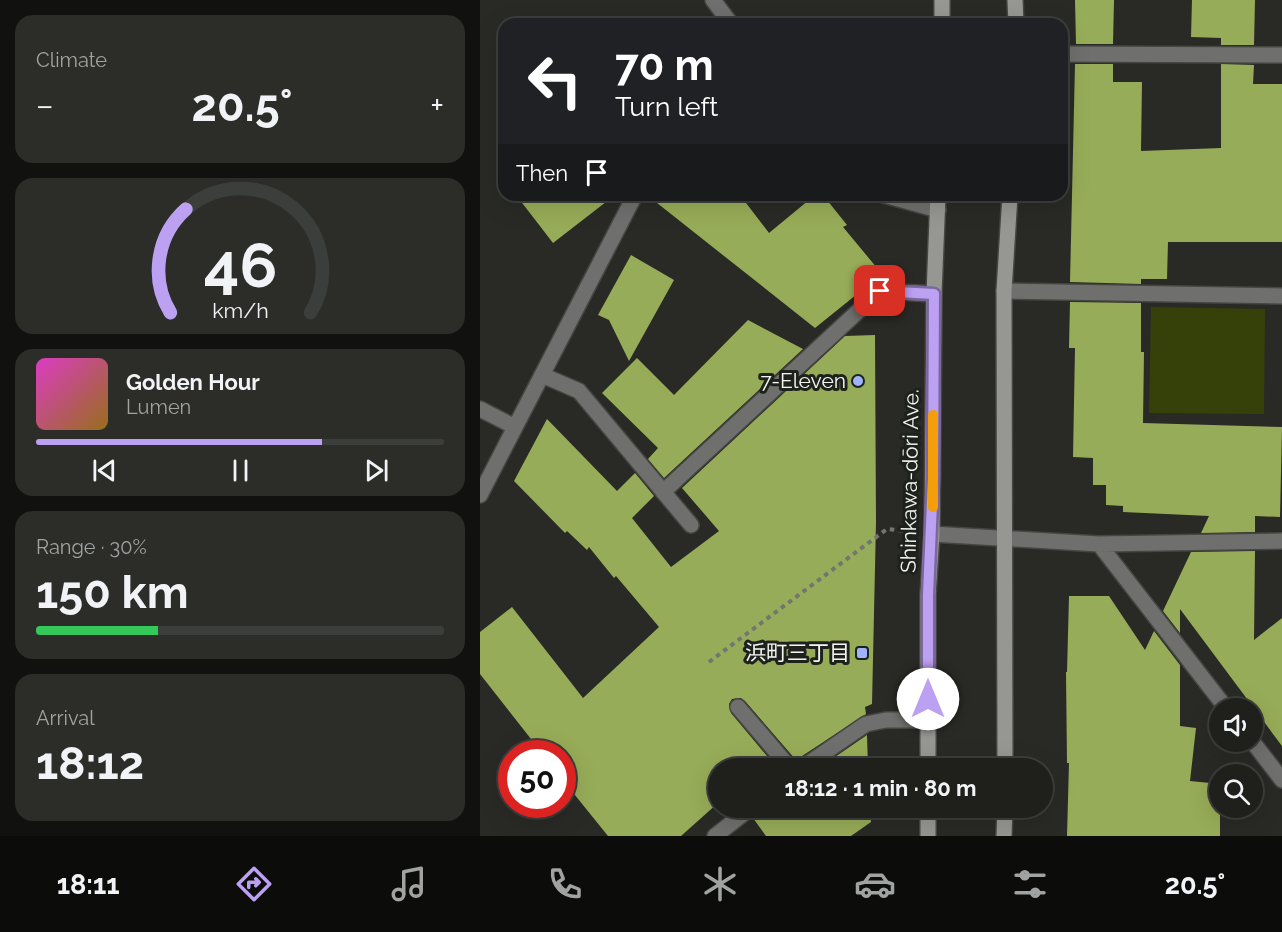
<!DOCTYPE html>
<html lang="en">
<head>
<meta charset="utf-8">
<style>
  :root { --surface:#1f201c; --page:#2c2d29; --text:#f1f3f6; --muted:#a1a3a3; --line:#3c3e3b; --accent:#bca0f2 }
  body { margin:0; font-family:Raleway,"Noto Sans JP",sans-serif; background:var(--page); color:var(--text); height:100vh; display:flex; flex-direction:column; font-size:22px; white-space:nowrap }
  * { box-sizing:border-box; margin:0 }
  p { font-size:20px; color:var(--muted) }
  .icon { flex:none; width:33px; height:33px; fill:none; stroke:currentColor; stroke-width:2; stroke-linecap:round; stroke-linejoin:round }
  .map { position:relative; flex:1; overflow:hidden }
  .drawer { display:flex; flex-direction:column; gap:15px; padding:15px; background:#11120f; width:480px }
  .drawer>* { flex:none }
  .hud { position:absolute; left:18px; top:18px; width:570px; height:183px; border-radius:18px; box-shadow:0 6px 24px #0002,0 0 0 2px var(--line); background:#202124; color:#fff; overflow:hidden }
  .buttons { position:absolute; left:729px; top:698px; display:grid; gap:12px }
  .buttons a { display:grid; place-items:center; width:54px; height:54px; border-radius:50%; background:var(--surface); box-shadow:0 6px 24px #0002,0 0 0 2px var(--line); font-size:30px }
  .speed { position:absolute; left:18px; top:740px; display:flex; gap:12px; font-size:30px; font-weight:700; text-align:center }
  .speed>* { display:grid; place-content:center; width:78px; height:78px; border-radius:50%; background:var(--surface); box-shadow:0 6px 24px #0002,0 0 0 2px var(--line); line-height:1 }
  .speed .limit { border:9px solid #d22; background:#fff; color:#111 }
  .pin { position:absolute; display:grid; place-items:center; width:51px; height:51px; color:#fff; margin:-26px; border-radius:12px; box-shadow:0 3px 9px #0006 }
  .me { position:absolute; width:66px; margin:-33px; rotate:0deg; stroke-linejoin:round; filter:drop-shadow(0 0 4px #0008) }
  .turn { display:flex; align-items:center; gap:21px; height:126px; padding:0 18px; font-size:27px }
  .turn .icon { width:78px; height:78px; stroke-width:2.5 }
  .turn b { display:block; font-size:42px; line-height:51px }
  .then { display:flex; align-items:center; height:57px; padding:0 18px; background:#0003; gap:12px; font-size:22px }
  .big { font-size:45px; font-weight:700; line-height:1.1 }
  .drawer .widget { flex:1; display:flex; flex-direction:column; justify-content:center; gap:9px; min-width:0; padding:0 21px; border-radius:18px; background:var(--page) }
  .drawer .dial { align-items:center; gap:0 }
  .dial svg { height:156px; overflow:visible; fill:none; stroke:var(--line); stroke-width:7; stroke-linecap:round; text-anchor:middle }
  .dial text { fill:var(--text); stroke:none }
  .song { display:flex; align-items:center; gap:18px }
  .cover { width:72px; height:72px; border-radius:9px; background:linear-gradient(135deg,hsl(310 70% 55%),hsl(40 70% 35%)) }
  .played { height:6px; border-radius:3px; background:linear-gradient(90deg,var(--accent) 70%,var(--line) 70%) }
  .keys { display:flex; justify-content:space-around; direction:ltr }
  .heat { display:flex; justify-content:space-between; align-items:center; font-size:33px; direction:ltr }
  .charge { height:9px; border-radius:4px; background:linear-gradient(90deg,#34c759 30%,var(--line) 0) }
  .trip { position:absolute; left:228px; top:758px; width:345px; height:60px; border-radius:30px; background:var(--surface); box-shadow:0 6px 24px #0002,0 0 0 2px var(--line); font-weight:700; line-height:60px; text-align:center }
  .tabs { display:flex; height:96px; justify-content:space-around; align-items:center; background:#0c0d0b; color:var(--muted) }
  .tabs .icon { width:42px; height:42px }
  .tabs .current { color:var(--accent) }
  .tabs b { font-size:27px; color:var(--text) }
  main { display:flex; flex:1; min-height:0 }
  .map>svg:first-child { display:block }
  .green { fill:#36410a }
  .building { fill:#97ac58 }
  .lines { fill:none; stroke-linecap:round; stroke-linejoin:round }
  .lane-casing { stroke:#454642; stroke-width:18 }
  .street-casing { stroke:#454642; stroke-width:18 }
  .secondary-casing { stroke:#454642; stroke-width:18 }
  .path { stroke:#737570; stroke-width:4; stroke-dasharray:4.5 4.5; stroke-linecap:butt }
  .lane { stroke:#6f6f6d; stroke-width:15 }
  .street { stroke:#6f6f6d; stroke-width:15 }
  .secondary { stroke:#969793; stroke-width:15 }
  .route-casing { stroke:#7a689d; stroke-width:15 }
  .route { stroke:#bca0f2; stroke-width:10 }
  .slow { stroke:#f59e0b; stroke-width:10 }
  .poi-dot { fill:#9db4fd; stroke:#1f211c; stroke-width:2 }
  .labels { text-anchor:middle; stroke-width:6; stroke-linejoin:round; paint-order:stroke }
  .poi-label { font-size:21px; fill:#f3f5f1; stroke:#1f211c; text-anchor:end }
  .street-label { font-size:21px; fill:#f3f5f1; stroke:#1f211c }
</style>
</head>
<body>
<main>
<section class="drawer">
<div class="widget"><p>Climate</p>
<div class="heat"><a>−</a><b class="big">20.5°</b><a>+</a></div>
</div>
<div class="widget dial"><svg viewBox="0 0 100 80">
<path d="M14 69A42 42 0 1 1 86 69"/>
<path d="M14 69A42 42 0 0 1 22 16" stroke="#bca0f2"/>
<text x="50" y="56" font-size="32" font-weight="700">46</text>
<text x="50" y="72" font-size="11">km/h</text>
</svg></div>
<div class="widget">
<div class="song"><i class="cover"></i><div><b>Golden Hour</b><p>Lumen</p></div></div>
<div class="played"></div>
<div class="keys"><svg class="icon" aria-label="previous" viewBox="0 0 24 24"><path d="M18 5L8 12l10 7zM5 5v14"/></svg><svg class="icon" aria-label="pause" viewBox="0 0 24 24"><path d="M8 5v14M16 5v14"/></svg><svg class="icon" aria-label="next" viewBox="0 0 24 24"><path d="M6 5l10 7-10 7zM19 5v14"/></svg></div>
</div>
<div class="widget"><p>Range · 30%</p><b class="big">150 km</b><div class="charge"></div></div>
<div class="widget"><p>Arrival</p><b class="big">18:12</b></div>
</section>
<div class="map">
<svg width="802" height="836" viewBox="0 0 802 836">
  <rect width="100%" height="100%" fill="#292a25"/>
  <path class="green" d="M 671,307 L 785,309 L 784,414 L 669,413 Z"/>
  <path class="building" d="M 595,0 L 634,0 L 633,44 L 596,44 Z
    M 712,0 L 775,0 L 774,45 L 741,45 L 741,38 L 711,37 Z
    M 595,64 L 633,64 L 633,82 L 662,82 L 661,151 L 741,148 L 741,64 L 774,65 L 773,84 L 802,84 L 802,242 L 688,242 L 687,279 L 661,279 L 661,284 L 590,282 Z
    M 36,195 L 135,195 L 73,243 Z
    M 167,195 L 260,195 L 289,233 L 335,195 L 343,195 L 367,225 L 363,227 L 402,274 L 335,328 Z
    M 151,255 L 194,280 L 149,361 L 129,320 L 118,315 Z
    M 590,302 L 661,303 L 661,352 L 664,352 L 663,423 L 802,427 L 800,517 L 775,516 L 775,532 L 721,533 L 729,516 L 643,512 L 643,506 L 626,505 L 626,485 L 613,485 L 613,458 L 593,457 L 595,348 L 589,348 Z
    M 268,320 L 323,349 L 184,478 L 168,459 L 178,448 L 122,393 L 157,358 L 194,395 Z
    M 395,335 L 396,522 L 392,704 L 385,707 L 386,714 L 316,760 L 265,701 L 261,698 L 252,699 L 249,704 L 251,713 L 297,768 L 238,768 L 238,803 L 201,836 L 128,836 L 82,779 L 82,753 L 62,753 L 0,674 L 0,632 L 32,607 L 103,698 L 179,627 L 136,576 L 134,578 L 109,547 L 107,550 L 87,531 L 85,533 L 34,481 L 67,419 L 137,491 L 155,473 L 174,496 L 152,518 L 191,567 L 239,531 L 202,488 L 365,336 Z
    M 775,551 L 774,640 L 802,618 L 802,746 L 700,609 L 700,633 L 683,611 L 711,552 Z
    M 589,596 L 629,596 L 665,650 L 674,631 L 700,665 L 700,726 L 716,728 L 710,781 L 740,784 L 740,836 L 587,836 L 589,763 L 587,763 L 586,672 L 587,672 Z
    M 387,735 L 388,768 L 339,768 Z
    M 282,807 L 390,807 L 391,822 L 371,836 L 286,836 L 273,818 L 281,811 Z"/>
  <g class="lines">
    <defs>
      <path id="lane" d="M 62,375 L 99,391 L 211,525
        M 183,492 L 400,291 L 454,294
        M 258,707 L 310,768
        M 322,768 L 386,724 L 406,720 L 448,720
        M 235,836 L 272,807"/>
      <path id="street" d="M 233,0 L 251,24
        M 582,54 L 802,55
        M 404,195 L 458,210
        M 524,291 L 802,296
        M 0,409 L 35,427
        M 0,495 L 155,195
        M 452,534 L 619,544 L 802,541
        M 619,544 L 746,708
        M 772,741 L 802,780"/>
      <path id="secondary" d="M 535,0 L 536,24
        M 462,24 L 462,0
        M 448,768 L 448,595 L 452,534 L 454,294 L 458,195
        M 525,768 L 524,291 L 530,195
        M 448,807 L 448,836
        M 524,836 L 525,807"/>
    </defs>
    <use href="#lane" class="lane-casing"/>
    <use href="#street" class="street-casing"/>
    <use href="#secondary" class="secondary-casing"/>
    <path class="path" d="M 229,662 L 407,529 L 424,531"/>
    <use href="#lane" class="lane"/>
    <use href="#street" class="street"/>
    <use href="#secondary" class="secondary"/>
  </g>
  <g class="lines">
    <defs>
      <path id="route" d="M 400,291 L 454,294 L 453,479 L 448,595 L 448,699"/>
    </defs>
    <use href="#route" class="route-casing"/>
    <use href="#route" class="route"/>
    <path class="slow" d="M 453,507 L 453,415"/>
  </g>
  <g class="poi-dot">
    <circle cx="378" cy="381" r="6"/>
    <rect x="376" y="647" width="12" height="12" rx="3"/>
  </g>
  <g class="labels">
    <g class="poi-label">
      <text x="366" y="388">7-Eleven</text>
      <text x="370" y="660">浜町三丁目</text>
    </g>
    <g class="street-label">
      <text transform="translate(430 481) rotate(-89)" y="7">Shinkawa-dōri Ave.</text>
    </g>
  </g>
</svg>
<div class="buttons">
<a><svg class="icon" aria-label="sound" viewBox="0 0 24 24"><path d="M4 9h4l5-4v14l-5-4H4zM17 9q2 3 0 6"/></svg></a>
<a><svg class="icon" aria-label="search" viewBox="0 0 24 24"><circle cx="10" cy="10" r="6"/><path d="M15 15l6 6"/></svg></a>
</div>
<div class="speed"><div class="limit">50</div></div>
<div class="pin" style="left:400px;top:291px;background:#d93025"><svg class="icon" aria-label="arrive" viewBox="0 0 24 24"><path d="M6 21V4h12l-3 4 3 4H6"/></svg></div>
<svg class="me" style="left:448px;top:699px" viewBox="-20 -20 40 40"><circle r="19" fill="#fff"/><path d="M0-13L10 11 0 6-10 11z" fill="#bca0f2"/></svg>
<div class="trip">18:12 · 1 min · 80 m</div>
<div class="hud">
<div class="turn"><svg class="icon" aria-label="left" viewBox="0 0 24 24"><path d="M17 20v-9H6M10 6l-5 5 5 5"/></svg><div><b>70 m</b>Turn left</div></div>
<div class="then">Then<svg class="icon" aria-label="arrive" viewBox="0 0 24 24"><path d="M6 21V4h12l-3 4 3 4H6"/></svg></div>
</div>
</div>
</main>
<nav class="tabs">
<b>18:11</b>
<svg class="icon current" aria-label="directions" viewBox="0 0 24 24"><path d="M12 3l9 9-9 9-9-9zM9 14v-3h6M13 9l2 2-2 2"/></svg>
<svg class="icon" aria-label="music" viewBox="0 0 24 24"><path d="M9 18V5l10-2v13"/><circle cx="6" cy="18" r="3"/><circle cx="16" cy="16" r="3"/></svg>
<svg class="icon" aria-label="phone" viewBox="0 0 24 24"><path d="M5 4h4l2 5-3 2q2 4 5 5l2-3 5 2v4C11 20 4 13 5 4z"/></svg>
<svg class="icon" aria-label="climate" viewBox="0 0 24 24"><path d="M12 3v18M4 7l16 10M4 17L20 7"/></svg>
<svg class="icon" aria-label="car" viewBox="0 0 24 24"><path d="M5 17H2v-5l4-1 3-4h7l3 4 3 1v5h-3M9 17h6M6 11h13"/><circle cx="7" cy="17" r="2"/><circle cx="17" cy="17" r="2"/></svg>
<svg class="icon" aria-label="filters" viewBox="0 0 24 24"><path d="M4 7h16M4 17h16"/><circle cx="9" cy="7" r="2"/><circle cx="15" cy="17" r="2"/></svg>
<b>20.5°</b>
</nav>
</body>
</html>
